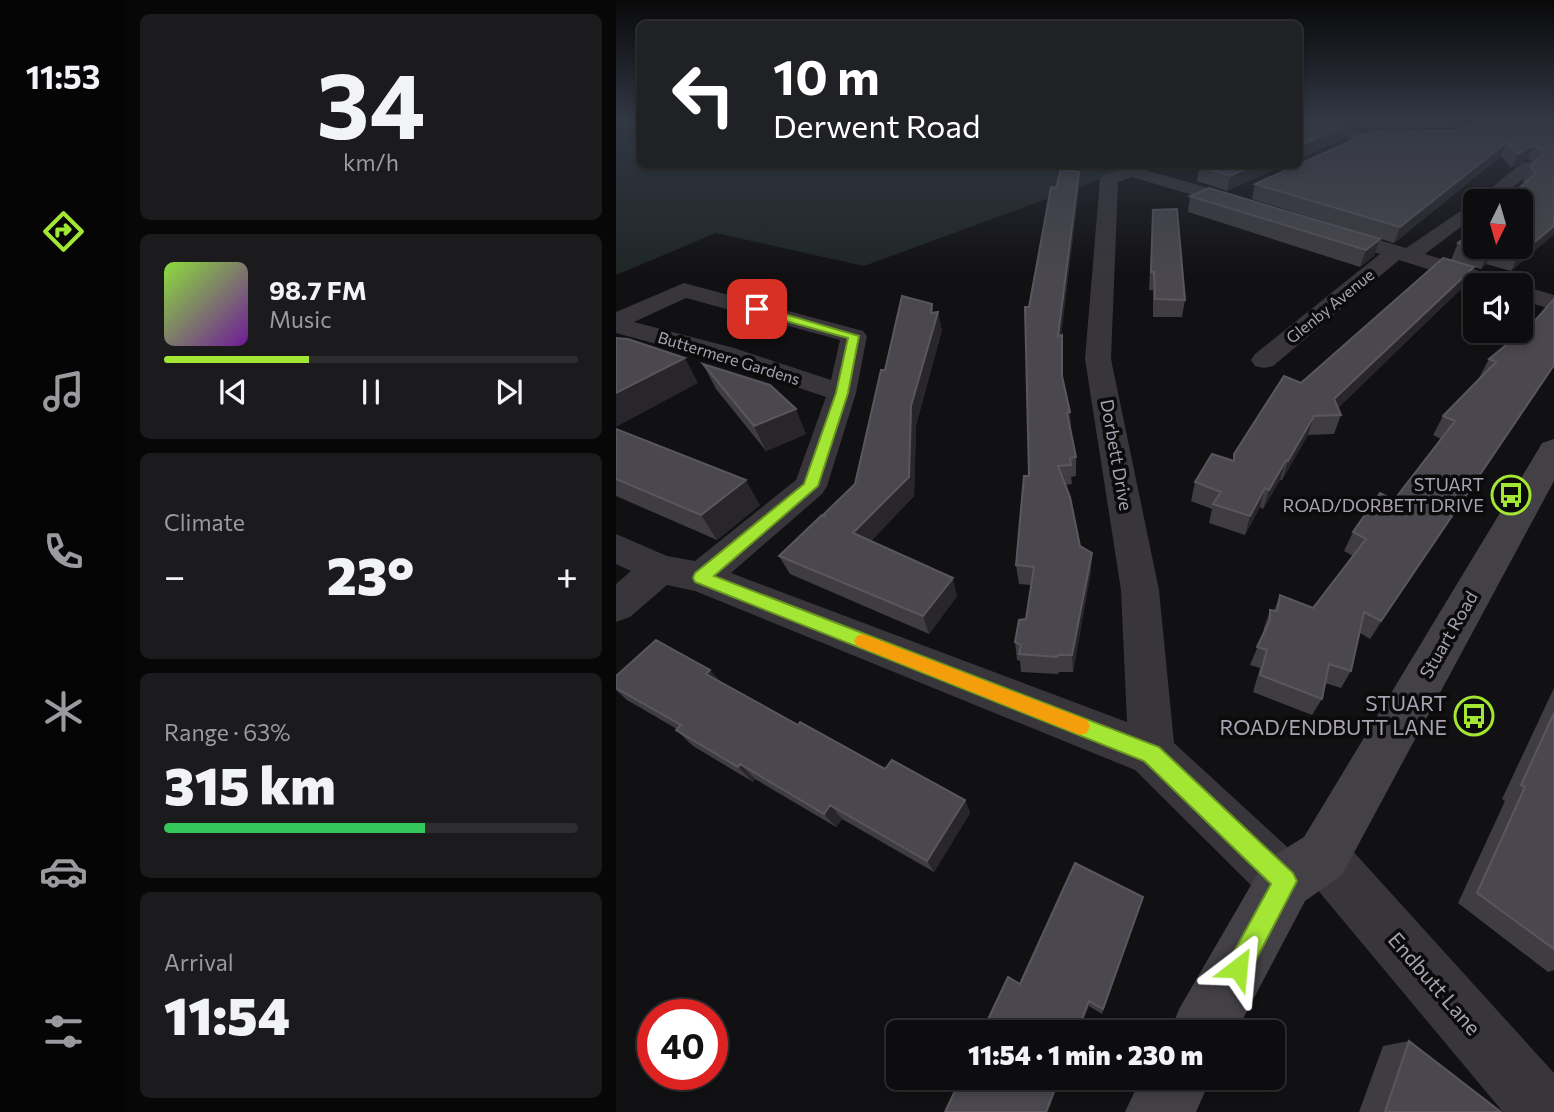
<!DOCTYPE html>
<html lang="en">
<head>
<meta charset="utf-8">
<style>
  :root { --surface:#0d0c0e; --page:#1b1a1c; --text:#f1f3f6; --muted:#9a9b9e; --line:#2d2c2e; --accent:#a3e634 }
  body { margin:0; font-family:Commissioner,sans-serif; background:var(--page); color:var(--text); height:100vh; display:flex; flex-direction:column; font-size:26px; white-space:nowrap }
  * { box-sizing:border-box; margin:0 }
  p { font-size:23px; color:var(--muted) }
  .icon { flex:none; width:38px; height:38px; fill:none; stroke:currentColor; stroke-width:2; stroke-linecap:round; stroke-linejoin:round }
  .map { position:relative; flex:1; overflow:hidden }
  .panel { display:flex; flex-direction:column; gap:14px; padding:14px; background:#070708; width:490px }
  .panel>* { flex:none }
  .guide { position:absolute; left:21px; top:21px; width:665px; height:147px; border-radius:10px; box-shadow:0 4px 10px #0003,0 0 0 2px var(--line); background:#202124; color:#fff; overflow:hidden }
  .needle { width:46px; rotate:185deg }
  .buttons { position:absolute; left:847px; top:189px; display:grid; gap:14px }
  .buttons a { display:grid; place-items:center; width:70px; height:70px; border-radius:10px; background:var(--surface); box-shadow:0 4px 10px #0003,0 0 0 2px var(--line); font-size:35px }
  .speed { position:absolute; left:21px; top:999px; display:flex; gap:14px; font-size:35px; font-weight:700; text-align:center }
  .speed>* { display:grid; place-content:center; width:91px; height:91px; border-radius:50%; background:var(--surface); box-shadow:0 4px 10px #0003,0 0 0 2px var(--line); line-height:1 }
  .speed .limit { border:10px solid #d22; background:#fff; color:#111 }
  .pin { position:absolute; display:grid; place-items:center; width:60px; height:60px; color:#fff; margin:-30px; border-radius:14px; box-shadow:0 4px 10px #0006 }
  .me { position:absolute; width:77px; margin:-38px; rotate:29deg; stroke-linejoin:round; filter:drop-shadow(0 0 5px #0008) }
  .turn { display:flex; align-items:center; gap:24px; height:147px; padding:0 21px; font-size:32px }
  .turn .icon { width:91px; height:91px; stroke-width:2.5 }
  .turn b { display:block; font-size:49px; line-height:60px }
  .big { font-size:52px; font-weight:800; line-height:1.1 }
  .panel .tile { flex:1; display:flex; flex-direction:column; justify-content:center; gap:10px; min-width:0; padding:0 24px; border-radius:10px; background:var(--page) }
  .panel .dial { align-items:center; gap:0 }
  .dial b { font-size:91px; line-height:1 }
  .song { display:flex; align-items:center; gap:21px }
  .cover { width:84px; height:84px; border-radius:10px; background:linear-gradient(135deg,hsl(90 70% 55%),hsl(280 70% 35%)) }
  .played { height:7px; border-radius:4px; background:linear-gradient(90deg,var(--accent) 35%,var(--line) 35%) }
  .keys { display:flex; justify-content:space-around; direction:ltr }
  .heat { display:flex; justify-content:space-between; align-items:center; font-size:38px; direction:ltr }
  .charge { height:10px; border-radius:5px; background:linear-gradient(90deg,#34c759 63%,var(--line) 0) }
  .trip { position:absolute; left:270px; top:1020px; width:399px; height:70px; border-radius:10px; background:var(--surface); box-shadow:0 4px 10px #0003,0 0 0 2px var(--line); font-weight:800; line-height:70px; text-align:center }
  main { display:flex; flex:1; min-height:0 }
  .menu { display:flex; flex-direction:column; width:126px; justify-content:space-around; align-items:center; background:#050506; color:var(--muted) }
  .menu .icon { width:49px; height:49px }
  .menu .active { color:var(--accent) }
  .menu b { font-size:32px; color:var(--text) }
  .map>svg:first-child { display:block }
  .green { fill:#1f2625 }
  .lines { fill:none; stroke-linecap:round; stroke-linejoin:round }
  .path { stroke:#3e3c42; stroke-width:2; stroke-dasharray:2 2.5; stroke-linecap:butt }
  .street { fill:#39363b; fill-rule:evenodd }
  .secondary { fill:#434046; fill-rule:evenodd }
  .wall { fill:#3f3d42 }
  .shaded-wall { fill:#28262a }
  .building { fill:#4a484e; stroke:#59565e; stroke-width:2 }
  .route { fill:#a3e634; stroke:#6a9622; stroke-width:2 }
  .slow { fill:#f59e0b }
  .labels { text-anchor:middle; stroke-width:7; stroke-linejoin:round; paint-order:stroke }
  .far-street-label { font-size:16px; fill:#a8a2b2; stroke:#0c0b0c }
  .street-label { font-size:18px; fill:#a8a2b2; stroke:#0c0b0c }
  .poi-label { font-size:18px; fill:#a8a2b2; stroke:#0c0b0c; text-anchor:end }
  .near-poi-label { font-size:21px; fill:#a8a2b2; stroke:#0c0b0c; text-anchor:end }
  .near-street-label { font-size:21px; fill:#a8a2b2; stroke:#0c0b0c }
</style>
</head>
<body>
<main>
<nav class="menu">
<b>11:53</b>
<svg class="icon active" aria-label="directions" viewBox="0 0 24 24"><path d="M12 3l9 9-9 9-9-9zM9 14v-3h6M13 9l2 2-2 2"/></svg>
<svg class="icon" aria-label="music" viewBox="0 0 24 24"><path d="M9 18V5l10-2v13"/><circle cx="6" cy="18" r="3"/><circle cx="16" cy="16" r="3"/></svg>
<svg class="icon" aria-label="phone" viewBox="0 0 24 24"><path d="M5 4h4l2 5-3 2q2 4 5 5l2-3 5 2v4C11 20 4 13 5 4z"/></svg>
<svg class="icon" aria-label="climate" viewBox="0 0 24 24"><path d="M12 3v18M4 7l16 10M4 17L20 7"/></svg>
<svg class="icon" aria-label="car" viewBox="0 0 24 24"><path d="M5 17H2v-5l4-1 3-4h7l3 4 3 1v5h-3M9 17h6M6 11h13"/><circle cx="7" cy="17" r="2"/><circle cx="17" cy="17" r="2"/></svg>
<svg class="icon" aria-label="filters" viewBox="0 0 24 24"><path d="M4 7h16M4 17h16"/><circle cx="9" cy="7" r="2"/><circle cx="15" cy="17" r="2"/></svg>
</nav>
<section class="panel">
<div class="tile dial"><b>34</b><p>km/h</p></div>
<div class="tile">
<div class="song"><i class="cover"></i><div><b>98.7 FM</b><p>Music</p></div></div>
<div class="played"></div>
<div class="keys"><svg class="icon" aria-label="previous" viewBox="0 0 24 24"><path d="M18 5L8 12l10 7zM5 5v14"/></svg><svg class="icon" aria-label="pause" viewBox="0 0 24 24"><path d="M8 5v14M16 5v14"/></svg><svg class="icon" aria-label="next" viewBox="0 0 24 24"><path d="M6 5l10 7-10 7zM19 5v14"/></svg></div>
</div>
<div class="tile"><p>Climate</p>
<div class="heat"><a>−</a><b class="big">23°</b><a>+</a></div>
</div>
<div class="tile"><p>Range · 63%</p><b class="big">315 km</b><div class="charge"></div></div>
<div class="tile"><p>Arrival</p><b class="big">11:54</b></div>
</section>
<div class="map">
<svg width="938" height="1112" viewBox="0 0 938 1112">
  <rect width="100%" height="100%" fill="#111012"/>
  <path class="green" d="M 0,119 L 24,119 L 24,164 L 523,165 L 248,266 L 100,233 L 0,275 Z"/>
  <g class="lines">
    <path class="path" d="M 0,136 L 24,124"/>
    <path class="street" d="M 682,119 L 696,119 L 754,134 L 757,137 L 749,142 L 682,124 Z
      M 912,162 L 918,163 L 920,167 L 918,171 L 878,201 L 859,201 L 859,216 L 809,254 L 892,280 L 895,285 L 862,285 L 783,260 L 657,366 L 648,368 L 639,366 L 635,360 L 639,354 L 764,254 L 709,236 L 706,232 L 709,228 L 723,228 L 790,248 L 858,202 L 906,163 Z
      M 516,166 L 641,202 L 643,206 L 634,212 L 516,177 L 502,182 L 495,359 L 543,590 L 558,743 L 681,856 L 689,838 L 707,830 L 725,838 L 938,1073 L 938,1112 L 887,1112 L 695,882 L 688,900 L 669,908 L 650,900 L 519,770 L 79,591 L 51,585 L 14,617 L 0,622 L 0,584 L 15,571 L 0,564 L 0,534 L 51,556 L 79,561 L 180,480 L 210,397 L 100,360 L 0,333 L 0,312 L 68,283 L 247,331 L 251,336 L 240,393 L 211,486 L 206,494 L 115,573 L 511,722 L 505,590 L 469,359 L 484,179 L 487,175 ZM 70,298 L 224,340 L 215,380 L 118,348 L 18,322 Z
      M 904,285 L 905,285 L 938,295 L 938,310 L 905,300 Z"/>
    <path class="secondary" d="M 938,439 L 938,481 L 726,875 L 689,901 L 620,1032 L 554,1032 L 563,1009 L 649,861 L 688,837 L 922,450 L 926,443 Z
      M 525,1078 L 595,1078 L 580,1112 L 509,1112 Z"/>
  </g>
  <path class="wall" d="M 682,119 L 859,119 L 833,128 L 749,129 L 710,120 L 731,125 L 727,139 L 682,159 Z
    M 870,119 L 938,119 L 938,234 L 895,271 L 870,264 L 865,269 L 858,267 L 850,284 L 722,408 L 725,415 L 718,434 L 692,435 L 666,480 L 664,480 L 647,509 L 644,507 L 629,535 L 593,523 L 596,509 L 575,501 L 579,482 L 617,460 L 618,454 L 685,383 L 835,260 L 842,243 L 908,183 L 907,181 L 914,166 L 917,163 L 912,159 L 895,168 L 885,156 L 778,243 L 636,199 L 639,184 L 840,130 Z
    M 588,164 L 670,164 L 611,191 L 581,181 L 583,166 Z
    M 463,172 L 463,187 L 445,335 L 447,354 L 446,379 L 454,412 L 455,431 L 460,457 L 460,476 L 455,477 L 456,484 L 449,485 L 464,546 L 475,571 L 457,672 L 443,672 L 442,674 L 405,672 L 404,661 L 401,660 L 399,642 L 410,619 L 415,585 L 403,584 L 400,565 L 413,476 L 413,307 Z
    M 574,196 L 764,239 L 758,256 L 744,267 L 572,212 Z
    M 537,210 L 569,300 L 566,317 L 537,317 L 537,290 L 533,290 Z
    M 938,299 L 938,366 L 754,639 L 744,633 L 735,671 L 725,688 L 709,683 L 706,699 L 696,715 L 637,692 L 644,668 L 634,665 L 647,634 L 648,628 L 654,610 L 658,611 L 664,595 L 697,608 L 737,556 L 728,551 L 737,532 L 778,500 L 825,439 L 817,435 L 827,416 L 864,378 L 863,378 L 873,359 L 908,333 Z
    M 318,313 L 326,330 L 300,425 L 298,496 L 255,541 L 341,596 L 313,634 L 174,574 L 163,556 L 208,516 L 239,484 L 269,370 Z
    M 87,364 L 190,434 L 150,451 L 100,389 Z
    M 0,429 L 144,505 L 101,540 L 0,496 Z
    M 94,670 L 104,682 L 182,725 L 269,769 L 349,800 L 354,813 L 318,872 L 226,819 L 220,827 L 139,779 L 137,782 L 77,746 L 60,730 L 61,729 L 11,700 L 0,690 L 0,676 Z
    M 938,688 L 938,970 L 932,972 L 842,903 L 889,801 L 886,799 Z
    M 527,897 L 486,1014 L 473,1006 L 404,984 Z
    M 793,1041 L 885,1112 L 743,1112 L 767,1046 Z"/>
  <path class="shaded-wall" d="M 836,119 L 859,119 L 833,128 Z
    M 731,125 L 727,139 L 682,159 L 682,146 Z
    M 891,142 L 885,156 L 778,243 L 784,227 Z
    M 918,145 L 912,159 L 895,168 L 902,154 Z
    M 640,164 L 670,164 L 611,191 L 614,176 Z
    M 463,172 L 463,187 L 443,354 L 442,336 Z
    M 938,226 L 938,234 L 895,271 L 904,254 Z
    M 764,239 L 758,256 L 744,267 L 750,250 Z
    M 878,247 L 870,264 L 865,269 L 873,252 Z
    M 858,267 L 850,284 L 714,416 L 718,399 Z
    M 316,304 L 319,322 L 322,312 L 326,330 L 300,425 L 298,496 L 245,552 L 237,533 L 295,406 L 315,313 Z
    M 69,358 L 82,383 L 0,427 L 0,393 Z
    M 938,365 L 938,366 L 754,639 L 765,621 Z
    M 180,409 L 190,434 L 150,451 L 138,426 Z
    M 454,412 L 455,431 L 451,413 Z
    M 698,416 L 692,435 L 666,480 L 672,461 Z
    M 670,460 L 664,480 L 647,509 L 653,490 Z
    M 130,480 L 144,505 L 101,540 L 85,515 Z
    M 649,488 L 644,507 L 629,535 L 634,516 Z
    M 476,553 L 475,571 L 457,672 L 456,655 Z
    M 337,578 L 341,596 L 313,634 L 307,616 Z
    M 94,670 L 109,687 L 90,674 Z
    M 124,764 L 139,779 L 137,782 L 122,767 Z
    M 349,800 L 354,813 L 318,872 L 311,861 Z
    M 214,805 L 226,819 L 220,827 L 208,814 Z
    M 527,897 L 524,907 L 486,1014 L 487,1009 Z
    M 473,1001 L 473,1006 L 463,1032 L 461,1032 Z
    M 443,1078 L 445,1078 L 432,1112 L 430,1112 Z"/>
  <path class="building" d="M 682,119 L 707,119 L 731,125 L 682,146 L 682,129 L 685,128 L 682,127 Z
    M 870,119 L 911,119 L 938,125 L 938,226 L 904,254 L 878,247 L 873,252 L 842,243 L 859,228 L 859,247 L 905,247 L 905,201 L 888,201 L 920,173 L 914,166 L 930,152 L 918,145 L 902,154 L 891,142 L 784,227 L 639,184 L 757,131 L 840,130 Z
    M 588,164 L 640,164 L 614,176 L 583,166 Z
    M 445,169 L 463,172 L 442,336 L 446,335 L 446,376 L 454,412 L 451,413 L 460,457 L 454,458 L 455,465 L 442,466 L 454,497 L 464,546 L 476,553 L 456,655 L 442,655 L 441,657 L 403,654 L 405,645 L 399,642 L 403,620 L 410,619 L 418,567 L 400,565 L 408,476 L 413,476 L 409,307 L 413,307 L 435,187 L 440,188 Z
    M 593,188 L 764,239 L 750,250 L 574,196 Z
    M 561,209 L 569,300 L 539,299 L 538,272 L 535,272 L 537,210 Z
    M 827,258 L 858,267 L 718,399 L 725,415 L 698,416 L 672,461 L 670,460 L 653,490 L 649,488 L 634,516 L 597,504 L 605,492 L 579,482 L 596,454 L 618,461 L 618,454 L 668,376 L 685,383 Z
    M 286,296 L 316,304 L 315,313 L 322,312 L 295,406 L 293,477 L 237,533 L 337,578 L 307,616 L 163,556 L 206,515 L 209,516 L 208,514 L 239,484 L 265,370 L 269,370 Z
    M 938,299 L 938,365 L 765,621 L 748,612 L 735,671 L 713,664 L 706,699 L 644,675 L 651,650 L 641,647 L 654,620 L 654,610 L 661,611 L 664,595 L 697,608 L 750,539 L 737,532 L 764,493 L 778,500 L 839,421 L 827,416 L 880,362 L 873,359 L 906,332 L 908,333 Z
    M 0,338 L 12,339 L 69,358 L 0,393 Z
    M 87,364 L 154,385 L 180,409 L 138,426 Z
    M 0,429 L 130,480 L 85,515 L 0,479 Z
    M 40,640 L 94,670 L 90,674 L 182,725 L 184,722 L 269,769 L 276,760 L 349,800 L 311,861 L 214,805 L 208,814 L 124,764 L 122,767 L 60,730 L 65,725 L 0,688 L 0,676 Z
    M 938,713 L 938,949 L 861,893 L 909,787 L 905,785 Z
    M 459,863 L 527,897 L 487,1009 L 473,1001 L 461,1032 L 366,1032 L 392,977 L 404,984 Z
    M 793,1041 L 885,1112 L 769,1112 Z
    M 345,1078 L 443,1078 L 430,1112 L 329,1112 Z"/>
  <linearGradient id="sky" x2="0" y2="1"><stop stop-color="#09090a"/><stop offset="0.43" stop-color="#323744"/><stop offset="1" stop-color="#323744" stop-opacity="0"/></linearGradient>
  <rect width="938" height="275" fill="url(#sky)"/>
  <path class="route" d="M 141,306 L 243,336 L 232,393 L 202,486 L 98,576 L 543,747 L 677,873 L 681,881 L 631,977 L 622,980 L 613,977 L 609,968 L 655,884 L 528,761 L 79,582 L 77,578 L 79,573 L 188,484 L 220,393 L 232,338 L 137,312 L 137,307 Z"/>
  <path class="slow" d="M 247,634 L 471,720 L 474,726 L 471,733 L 464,735 L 241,646 L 238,641 L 241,636 Z"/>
  <defs>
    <symbol id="bus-ring" viewBox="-11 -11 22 22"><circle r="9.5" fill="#0c0b0c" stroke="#a3e634" stroke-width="1.5"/><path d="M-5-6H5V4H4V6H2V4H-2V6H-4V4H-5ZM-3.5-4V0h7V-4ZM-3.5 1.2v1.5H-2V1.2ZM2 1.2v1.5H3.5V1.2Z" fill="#a3e634"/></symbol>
  </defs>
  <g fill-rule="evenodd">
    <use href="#bus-ring" x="873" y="473" width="44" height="44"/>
    <use href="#bus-ring" x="836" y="694" width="44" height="44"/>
  </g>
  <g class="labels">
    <g class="far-street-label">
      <text transform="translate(714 306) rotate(-39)" y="6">Glenby Avenue</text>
      <text transform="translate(113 358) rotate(17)" y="6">Buttermere Gardens</text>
    </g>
    <g class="street-label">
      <text transform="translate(500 455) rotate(80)" y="6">Dorbett Drive</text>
      <text transform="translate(833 635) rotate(-60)" y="6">Stuart Road</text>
    </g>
    <g class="poi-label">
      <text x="868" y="491">STUART<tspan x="868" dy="21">ROAD/DORBETT DRIVE</tspan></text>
    </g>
    <g class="near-poi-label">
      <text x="831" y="711">STUART<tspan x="831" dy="24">ROAD/ENDBUTT LANE</tspan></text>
    </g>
    <g class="near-street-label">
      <text transform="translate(818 984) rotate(49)" y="7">Endbutt Lane</text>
    </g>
  </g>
</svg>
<div class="buttons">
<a><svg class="needle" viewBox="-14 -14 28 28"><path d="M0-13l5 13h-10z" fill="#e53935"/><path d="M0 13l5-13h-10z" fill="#9a9b9e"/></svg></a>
<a><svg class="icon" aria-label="sound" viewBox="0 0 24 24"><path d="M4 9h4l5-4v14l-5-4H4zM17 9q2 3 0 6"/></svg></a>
</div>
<div class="speed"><div class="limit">40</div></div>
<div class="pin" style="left:141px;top:309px;background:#d93025"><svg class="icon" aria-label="arrive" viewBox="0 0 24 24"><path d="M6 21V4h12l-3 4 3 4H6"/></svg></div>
<svg class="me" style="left:622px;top:968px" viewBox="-20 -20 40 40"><path d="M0-17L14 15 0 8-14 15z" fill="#a3e634" stroke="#fff" stroke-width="4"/></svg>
<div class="trip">11:54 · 1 min · 230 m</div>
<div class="guide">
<div class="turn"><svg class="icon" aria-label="left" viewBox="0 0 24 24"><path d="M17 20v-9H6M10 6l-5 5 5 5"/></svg><div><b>10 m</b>Derwent Road</div></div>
</div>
</div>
</main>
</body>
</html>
